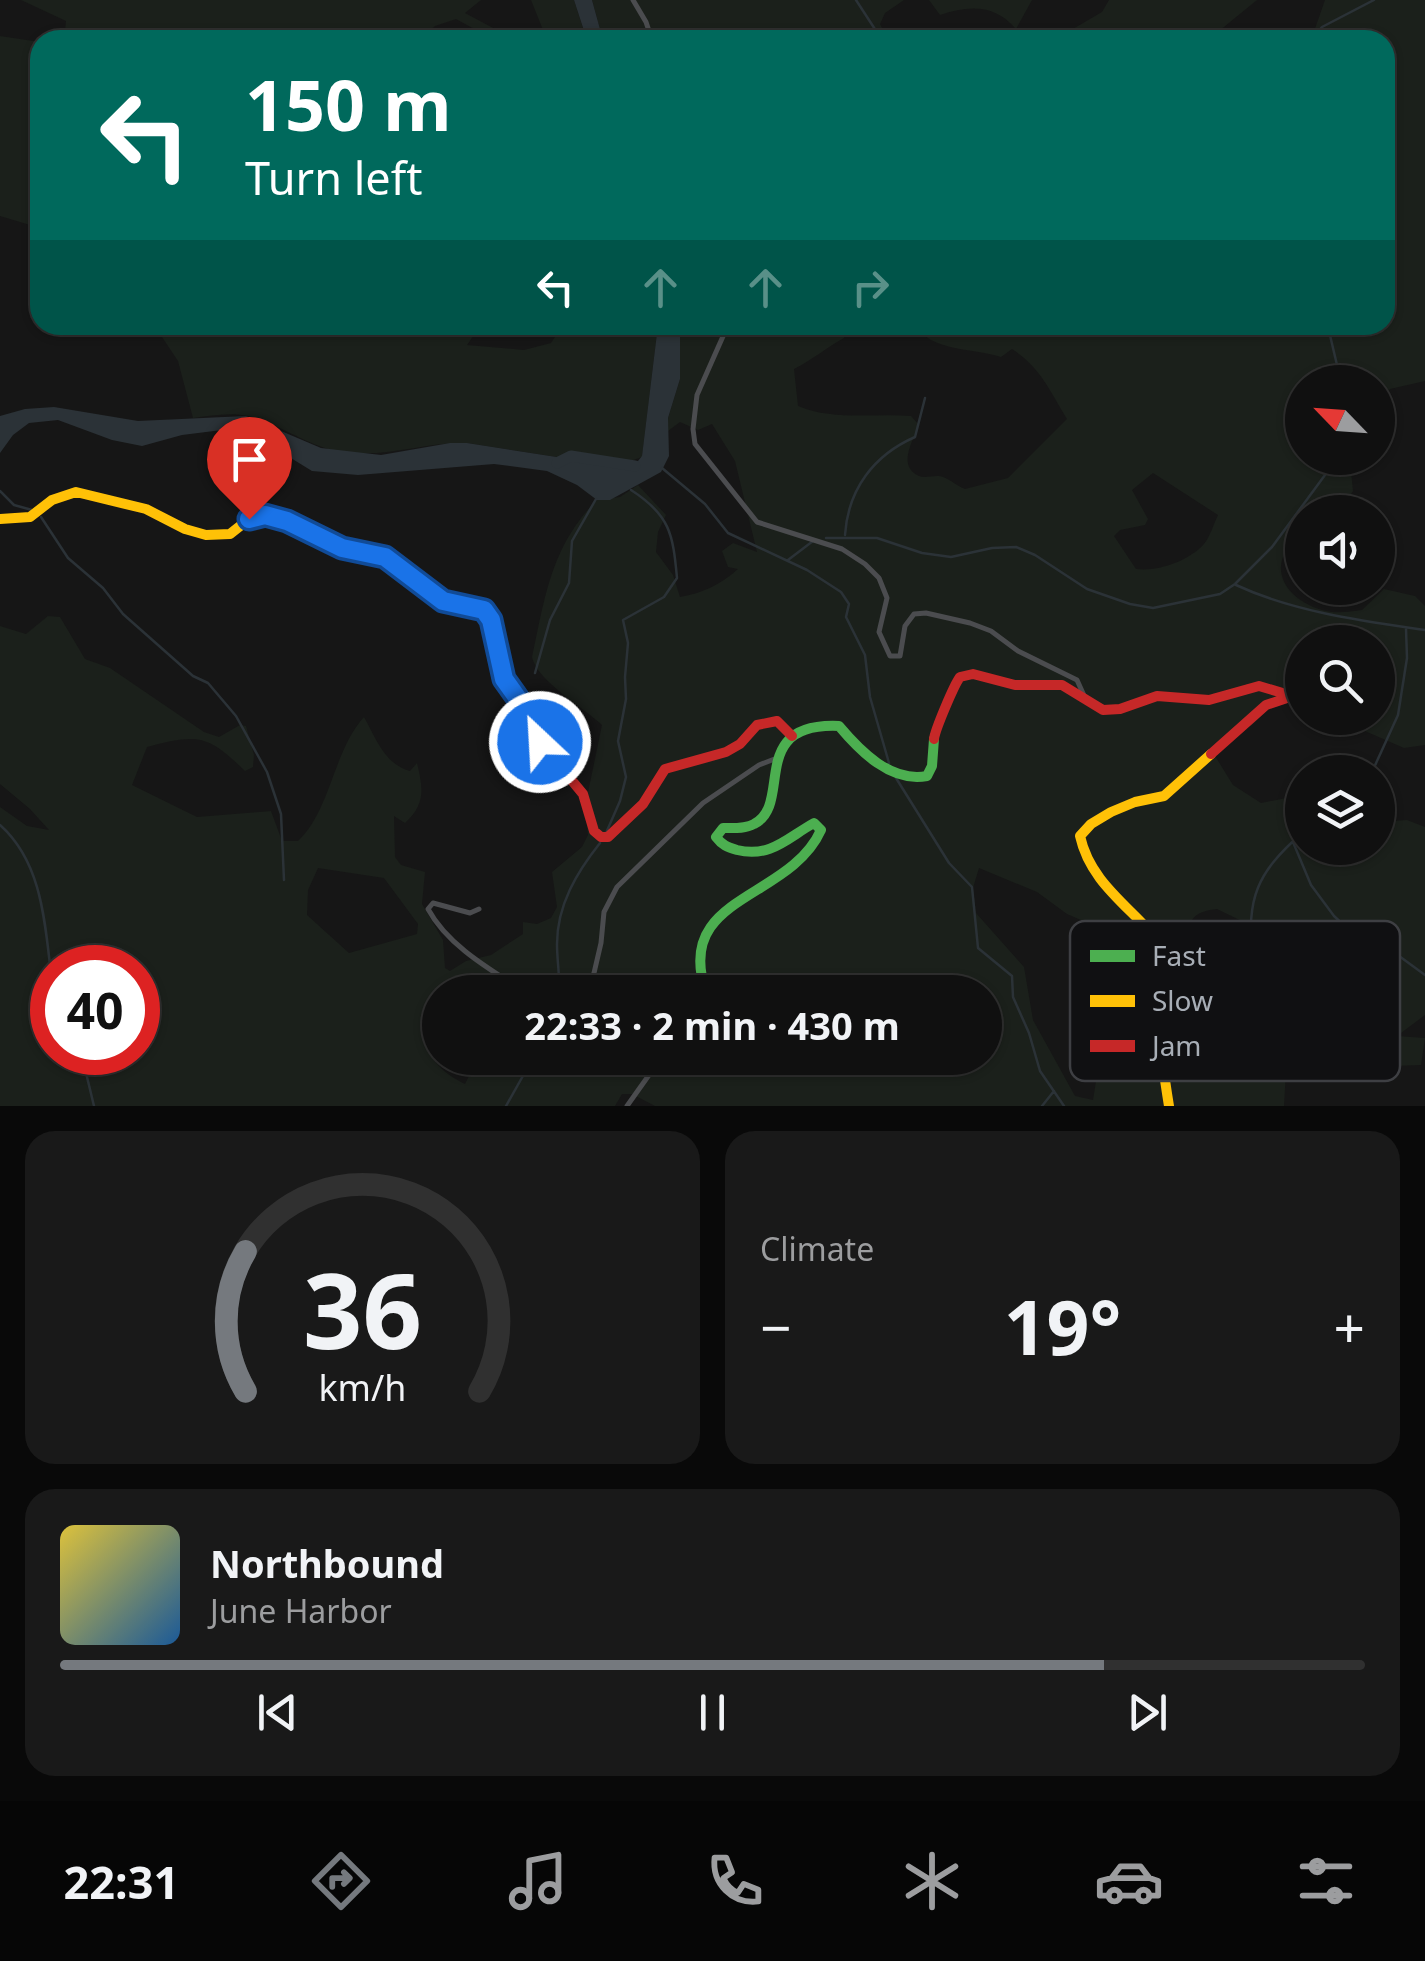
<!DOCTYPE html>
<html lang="en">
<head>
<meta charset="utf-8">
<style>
  :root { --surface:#101010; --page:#191919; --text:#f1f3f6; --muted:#9c9d9f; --line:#303030; --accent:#75797e }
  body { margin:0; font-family:"Noto Sans",sans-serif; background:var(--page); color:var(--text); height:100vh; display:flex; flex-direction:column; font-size:38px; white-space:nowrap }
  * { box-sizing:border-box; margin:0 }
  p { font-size:32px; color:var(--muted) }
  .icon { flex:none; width:55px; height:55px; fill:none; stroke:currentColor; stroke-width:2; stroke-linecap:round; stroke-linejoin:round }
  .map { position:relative; height:1106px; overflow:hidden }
  .drawer { display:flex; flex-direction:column; gap:25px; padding:25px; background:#090909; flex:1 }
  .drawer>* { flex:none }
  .banner { position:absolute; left:30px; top:30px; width:1365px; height:305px; border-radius:30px; box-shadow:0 2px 8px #0004,0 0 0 2px var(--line); background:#00695c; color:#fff; overflow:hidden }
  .needle { width:65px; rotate:295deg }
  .controls { position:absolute; left:1285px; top:365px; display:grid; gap:20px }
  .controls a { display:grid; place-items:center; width:110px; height:110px; border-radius:50%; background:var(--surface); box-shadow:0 2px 8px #0004,0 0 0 2px var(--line); font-size:50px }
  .speed { position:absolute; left:30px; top:945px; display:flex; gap:20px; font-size:50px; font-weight:700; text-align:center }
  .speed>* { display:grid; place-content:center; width:130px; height:130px; border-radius:50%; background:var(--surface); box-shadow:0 2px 8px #0004,0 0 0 2px var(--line); line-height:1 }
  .speed .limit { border:15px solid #d22; background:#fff; color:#111 }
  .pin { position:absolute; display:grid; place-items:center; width:85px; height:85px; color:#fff; margin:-102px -42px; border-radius:50% 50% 50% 0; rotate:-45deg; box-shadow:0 0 10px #0007 }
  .pin .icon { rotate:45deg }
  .me { position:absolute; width:110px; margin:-55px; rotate:335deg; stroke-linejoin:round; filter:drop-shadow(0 0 8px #0008) }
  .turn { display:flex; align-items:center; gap:35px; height:210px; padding:0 50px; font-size:45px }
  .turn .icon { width:130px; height:130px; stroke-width:2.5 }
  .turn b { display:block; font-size:70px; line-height:85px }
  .lanes { display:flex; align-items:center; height:95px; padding:0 50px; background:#0003; justify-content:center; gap:50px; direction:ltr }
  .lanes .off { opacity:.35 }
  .big { font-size:75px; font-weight:700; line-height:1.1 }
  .drawer .tile { flex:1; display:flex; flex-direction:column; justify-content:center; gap:15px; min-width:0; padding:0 35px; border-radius:30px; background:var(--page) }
  .drawer .dial { align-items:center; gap:0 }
  .dial svg { height:260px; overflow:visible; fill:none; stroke:var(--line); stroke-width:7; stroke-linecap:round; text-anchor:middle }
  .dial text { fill:var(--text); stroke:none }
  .song { display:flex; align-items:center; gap:30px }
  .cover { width:120px; height:120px; border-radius:15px; background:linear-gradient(135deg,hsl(50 70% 55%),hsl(210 70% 35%)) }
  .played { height:10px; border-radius:5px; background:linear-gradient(90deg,var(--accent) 80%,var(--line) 80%) }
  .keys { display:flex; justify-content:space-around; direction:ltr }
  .heat { display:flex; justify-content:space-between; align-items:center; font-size:55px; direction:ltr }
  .drawer .tiles { flex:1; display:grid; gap:25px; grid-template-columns:1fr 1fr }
  .tile:last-child { grid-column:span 2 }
  .trip { position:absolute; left:422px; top:975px; width:580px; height:100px; border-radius:50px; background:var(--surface); box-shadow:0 2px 8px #0004,0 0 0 2px var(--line); font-weight:700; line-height:100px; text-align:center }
  .dock { display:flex; height:160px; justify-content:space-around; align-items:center; background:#060606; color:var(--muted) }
  .dock .icon { width:70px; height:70px }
  .dock .on { color:var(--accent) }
  .dock b { font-size:45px; color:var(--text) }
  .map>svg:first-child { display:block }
  .green { fill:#1b201b; fill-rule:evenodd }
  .water { fill:#2b3237 }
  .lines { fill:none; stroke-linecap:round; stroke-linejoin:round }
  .stream { stroke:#2b3237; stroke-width:2.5 }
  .river { stroke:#2b3237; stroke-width:11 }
  .street { stroke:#4b4c4f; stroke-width:5 }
  .fast { stroke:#4caf50; stroke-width:10 }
  .slow { stroke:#ffc107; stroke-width:10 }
  .jam { stroke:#c62828; stroke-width:10 }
  .route-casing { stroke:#114b97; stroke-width:25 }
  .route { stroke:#1a73e8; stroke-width:18 }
  .key { fill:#101012; stroke:#3e3f43; stroke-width:2.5 }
  .key-label { font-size:28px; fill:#a8aeb6 }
</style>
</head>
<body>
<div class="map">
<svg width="1425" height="1106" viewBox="0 0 1425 1106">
  <rect width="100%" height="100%" fill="#161616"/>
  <path class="green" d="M 21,0 L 481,0 L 465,13 L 495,29 L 508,40 L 485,40 L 478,31 L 456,19 L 435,26 L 419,40 L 64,40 L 66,21 Z
    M 531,0 L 574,0 L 587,40 L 547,40 Z
    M 592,0 L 904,0 L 885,13 L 880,24 L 888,40 L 603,40 Z
    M 929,0 L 1032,0 L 1016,29 C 995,4 969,5 940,15 Z
    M 1109,0 L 1257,0 L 1208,40 L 1054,40 L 1102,12 Z
    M 1325,0 L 1425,0 L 1425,381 L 1390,389 L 1378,408 L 1378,382 L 1302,382 L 1302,458 L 1364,458 L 1351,471 L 1353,491 L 1339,512 L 1302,512 L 1302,535 C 1263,562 1283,599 1322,610 C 1335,614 1349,612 1362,610 L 1384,589 L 1415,596 L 1425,606 L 1425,745 L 1404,748 L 1335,718 L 1378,718 L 1378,642 L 1302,642 L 1302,700 L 1287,691 L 1252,725 L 1212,751 L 1233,785 L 1261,803 L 1302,795 L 1302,848 L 1378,848 L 1378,822 L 1407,820 L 1425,827 L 1425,1015 L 1397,1036 L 1425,1038 L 1421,1065 L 1363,1067 L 1294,1059 L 1287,1053 L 1284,1106 L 655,1106 L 632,1094 L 622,1094 L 615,1106 L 0,1106 L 0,807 L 27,826 L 49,830 L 30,809 L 0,784 L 0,626 L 26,634 L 48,616 L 60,617 L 85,659 L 110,668 L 204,732 L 219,737 L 240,725 L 246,726 L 254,755 L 253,767 L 245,771 C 207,734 198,734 147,747 L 132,785 L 197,817 L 271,811 L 282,841 L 298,841 C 331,810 333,751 364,717 C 376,738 384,764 410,771 L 417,763 C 423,788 426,804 405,823 L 394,816 L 395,857 L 401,865 L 425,872 L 422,904 L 443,940 L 445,968 L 450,971 L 466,961 L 491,955 L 523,934 L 523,922 L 537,924 L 551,918 L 557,907 L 552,872 L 582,847 L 588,835 L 585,807 L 602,725 C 583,707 537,681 532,657 C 545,597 551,546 597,500 L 620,497 L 638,485 L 666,515 L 658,532 L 656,552 L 673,575 L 680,597 C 703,593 720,585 738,569 L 728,567 L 722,551 L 733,543 L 757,552 L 735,461 L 712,424 L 698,430 L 680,422 L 668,431 L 668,418 L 680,379 L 680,325 L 847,325 L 844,338 C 826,348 812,360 794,369 L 798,406 C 834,421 874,413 911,416 L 919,425 C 914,439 896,466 919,476 C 926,479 936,474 943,477 C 951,480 957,486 965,489 L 1008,478 L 1067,419 C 1050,391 1040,367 1012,349 L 1001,357 C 975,348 929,352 917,325 L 1385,325 L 1385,40 L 1311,40 ZM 1153,473 L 1218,515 C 1214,523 1210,537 1204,544 C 1189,561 1157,572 1136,569 L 1114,536 L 1120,530 L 1145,525 L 1148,519 L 1132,490 ZM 318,868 L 384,878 L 418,924 L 417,934 L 349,953 L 307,915 L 308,890 ZM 979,868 L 1037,892 L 1067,914 L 1162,955 L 1139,1076 L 1097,1075 L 1093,1100 L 1075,1096 L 1033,1020 L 1024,967 L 976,913 L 973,888 ZM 1217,909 L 1250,925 L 1254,923 C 1277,971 1290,979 1256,1027 L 1225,1004 L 1219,1029 L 1210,1029 L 1212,999 L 1196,989 C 1197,981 1200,972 1199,964 C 1198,940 1172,914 1217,909 ZM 52,968 L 138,968 L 138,1052 L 52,1052 ZM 464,988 L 477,992 L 985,992 L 985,1058 L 493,1058 L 491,1065 L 475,1064 L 465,1084 C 444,1074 424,1058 428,1032 C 429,1022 437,1018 440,1010 C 442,1004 440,998 440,992 L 456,992 Z
    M 0,36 L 40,42 L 40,228 L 0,216 Z
    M 154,325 L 481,325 L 467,345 L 524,350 L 551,343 L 557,334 L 557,325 L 658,325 L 642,457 L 622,464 L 602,464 L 467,443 C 423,442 389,458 343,452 C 308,447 281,424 248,416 C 230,412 210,416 193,418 L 178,361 Z"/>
  <path class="water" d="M 574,0 L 592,0 L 603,40 L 587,40 Z
    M 658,325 L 680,325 L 680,379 L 668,418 L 669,456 L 661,472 L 610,500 L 597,500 L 577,485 L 547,471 L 494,464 L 358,475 L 312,471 L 268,444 L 222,430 L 182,435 L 142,446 L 112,440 L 58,420 L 29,423 L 13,435 L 0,453 L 0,416 L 25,409 L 54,407 L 138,421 L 246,416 L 321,448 L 381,455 L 450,443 L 467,443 L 602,464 L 638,461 L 642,456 Z"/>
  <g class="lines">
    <path class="stream" d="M 856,0 L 882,40
      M 1311,40 L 1322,27 L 1374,0
      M 1323,325 L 1329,331 L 1341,382
      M 662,468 L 705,504 L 728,533 L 807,570 L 841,592 L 849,604 L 846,617 L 865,655 L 870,697 L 889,763
      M 0,491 L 14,505 L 32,510
      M 41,517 L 68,558 L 103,588 L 123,614 L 193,676 L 208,683 L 236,716 L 267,772 L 281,814 L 284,880
      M 845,535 C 848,489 874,455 915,437 L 925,398
      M 826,538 L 877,538 L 922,553 L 951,557 L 992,548 L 1016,547 L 1035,555 L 1087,589 L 1130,604 L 1153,608 L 1220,594 L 1235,584 L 1272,547 L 1325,475 L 1334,458
      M 788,560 L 813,541
      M 1236,585 C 1294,612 1363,621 1425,630
      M 535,673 L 550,620 L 569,583 L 572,541 L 596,499
      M 1372,772 L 1398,715 L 1407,658 L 1406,629
      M 896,778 L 949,863 L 972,887 L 978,948 L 1012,976 L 1013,997 L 1029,1033 L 1040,1071 L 1064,1106
      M 0,825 C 44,864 45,928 52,982
      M 606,833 L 620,801 L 626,777 L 618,741 L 626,699 L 625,677 L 628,643 L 623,620 L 664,597 L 677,578 C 673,534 670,515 631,490
      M 1293,842 L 1311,885 L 1334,916 L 1350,931 L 1395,953 L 1425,975
      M 1252,958 C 1247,897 1256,874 1302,833
      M 559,992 C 560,976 557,961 557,944 C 557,905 577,872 600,843
      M 81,1052 L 94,1106
      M 506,1106 L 533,1058
      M 1042,1106 L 1054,1091"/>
    <path class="river" d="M 557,463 L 571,456 L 635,466"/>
    <path class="street" d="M 633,0 L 646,22 L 652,40
      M 728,325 L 697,395 L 693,429 L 695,444 L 757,522 L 842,549 L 865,564 L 879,578 L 887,598 L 879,632 L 890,656 L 900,656 L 905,626 L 914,614 L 926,613 L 970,623 L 991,631 L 1018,651 L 1077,680 L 1086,700
      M 479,909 L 470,913 L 433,903 L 428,909 C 448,946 491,970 525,992
      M 585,992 L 594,973 L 601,943 L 604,912 L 617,887 L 703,803 L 759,765 L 777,758
      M 627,1106 L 649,1075 L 671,1058"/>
    <path class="fast" d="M 706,992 C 673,895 789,901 821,830 L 814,823 C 787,838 771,858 737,850 C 727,847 722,845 716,837 L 723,828 C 733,828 745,829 754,824 C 794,804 746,722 839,726 C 860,751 891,783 927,776 L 932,766 L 934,739"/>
    <path class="slow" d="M 0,519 L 30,517 L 52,500 L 76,492 L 146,509 L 185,529 L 206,535 L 230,534 L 249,519 L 265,515 L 287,521 L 341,547 L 385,557 L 443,601 L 457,604
      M 1169,1106 C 1159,1045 1156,1010 1164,948 C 1135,909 1091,886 1080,836 L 1091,824 L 1111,812 L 1135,802 L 1164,796 L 1211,754"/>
    <path class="jam" d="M 457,604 L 475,607 L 488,614 L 504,679 L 526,710 L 540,742 L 583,794 L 594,831 L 601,837 L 608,837 L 643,804 L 665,769 L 726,752 L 740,744 L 757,725 L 777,721 L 792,736
      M 934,739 C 935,730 954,685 960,677 L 973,674 L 1015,685 L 1062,685 L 1103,710 L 1120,709 L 1157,696 L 1209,700 L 1259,686 L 1286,694 L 1287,698 L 1266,705 L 1211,754"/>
  </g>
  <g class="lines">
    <defs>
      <path id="route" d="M 249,519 L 265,515 L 287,521 L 342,548 L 385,557 L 443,601 L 484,610 L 491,620 L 504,679 L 526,710 L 540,742"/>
    </defs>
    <use href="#route" class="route-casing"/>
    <use href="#route" class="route"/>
  </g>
  <rect x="1070" y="921" width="330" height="160" rx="15" class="key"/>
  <rect x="1090" y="950" width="45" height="12" fill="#4caf50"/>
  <rect x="1090" y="995" width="45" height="12" fill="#ffc107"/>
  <rect x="1090" y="1040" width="45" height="12" fill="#c62828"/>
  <g class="key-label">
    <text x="1152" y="966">Fast</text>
    <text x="1152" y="1011">Slow</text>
    <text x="1152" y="1056">Jam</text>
  </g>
</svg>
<div class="controls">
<a><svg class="needle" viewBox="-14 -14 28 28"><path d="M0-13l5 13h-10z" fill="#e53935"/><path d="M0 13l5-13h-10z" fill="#9c9d9f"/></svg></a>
<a><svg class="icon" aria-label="sound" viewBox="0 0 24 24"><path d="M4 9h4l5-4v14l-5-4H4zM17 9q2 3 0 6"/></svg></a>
<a><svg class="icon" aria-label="search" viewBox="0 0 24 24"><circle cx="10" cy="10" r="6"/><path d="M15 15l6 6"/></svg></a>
<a><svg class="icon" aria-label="layers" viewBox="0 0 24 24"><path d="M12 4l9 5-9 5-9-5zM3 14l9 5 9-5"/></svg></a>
</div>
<div class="speed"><div class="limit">40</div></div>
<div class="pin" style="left:249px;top:519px;background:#d93025"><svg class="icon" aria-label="arrive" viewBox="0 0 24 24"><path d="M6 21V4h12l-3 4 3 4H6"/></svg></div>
<svg class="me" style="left:540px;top:742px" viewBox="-20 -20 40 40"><circle r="17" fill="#1a73e8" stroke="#fff" stroke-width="3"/><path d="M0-11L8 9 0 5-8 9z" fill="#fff"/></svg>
<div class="trip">22:33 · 2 min · 430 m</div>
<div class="banner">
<div class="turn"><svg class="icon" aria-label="left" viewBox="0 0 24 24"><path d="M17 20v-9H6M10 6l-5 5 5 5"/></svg><div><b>150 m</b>Turn left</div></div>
<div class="lanes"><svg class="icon" aria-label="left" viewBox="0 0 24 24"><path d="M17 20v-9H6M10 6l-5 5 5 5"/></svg><svg class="icon off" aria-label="ahead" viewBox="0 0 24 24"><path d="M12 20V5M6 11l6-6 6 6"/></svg><svg class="icon off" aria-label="ahead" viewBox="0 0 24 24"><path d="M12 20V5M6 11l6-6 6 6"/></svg><svg class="icon off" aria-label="right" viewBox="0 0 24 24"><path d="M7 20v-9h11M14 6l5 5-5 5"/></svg></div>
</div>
</div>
<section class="drawer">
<div class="tiles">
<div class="tile dial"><svg viewBox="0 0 100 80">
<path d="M14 69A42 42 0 1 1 86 69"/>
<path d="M14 69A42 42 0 0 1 14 26" stroke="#75797e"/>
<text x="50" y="56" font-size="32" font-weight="700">36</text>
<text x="50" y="72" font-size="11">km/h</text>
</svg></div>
<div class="tile"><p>Climate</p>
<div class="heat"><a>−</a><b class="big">19°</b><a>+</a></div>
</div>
<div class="tile">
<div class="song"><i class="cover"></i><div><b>Northbound</b><p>June Harbor</p></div></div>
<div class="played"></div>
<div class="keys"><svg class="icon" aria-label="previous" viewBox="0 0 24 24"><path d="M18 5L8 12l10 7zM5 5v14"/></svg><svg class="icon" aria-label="pause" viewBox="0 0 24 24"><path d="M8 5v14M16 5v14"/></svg><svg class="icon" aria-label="next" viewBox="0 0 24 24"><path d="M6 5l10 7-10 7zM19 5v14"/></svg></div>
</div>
</div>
</section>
<nav class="dock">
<b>22:31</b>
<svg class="icon on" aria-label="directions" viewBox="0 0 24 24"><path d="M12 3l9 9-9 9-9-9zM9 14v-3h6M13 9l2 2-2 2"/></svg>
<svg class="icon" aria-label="music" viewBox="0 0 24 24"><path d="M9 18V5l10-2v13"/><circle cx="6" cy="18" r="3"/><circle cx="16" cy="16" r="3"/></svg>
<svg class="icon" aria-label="phone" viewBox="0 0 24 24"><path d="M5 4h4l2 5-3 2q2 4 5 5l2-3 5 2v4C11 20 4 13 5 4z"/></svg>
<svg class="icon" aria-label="climate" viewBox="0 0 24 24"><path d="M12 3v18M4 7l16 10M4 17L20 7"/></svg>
<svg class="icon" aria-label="car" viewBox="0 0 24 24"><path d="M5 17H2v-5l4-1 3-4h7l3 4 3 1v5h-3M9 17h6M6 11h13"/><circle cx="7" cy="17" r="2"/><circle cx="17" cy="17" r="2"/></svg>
<svg class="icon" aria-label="filters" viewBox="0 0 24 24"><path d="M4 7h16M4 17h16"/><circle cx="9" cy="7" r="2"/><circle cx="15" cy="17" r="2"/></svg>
</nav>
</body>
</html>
